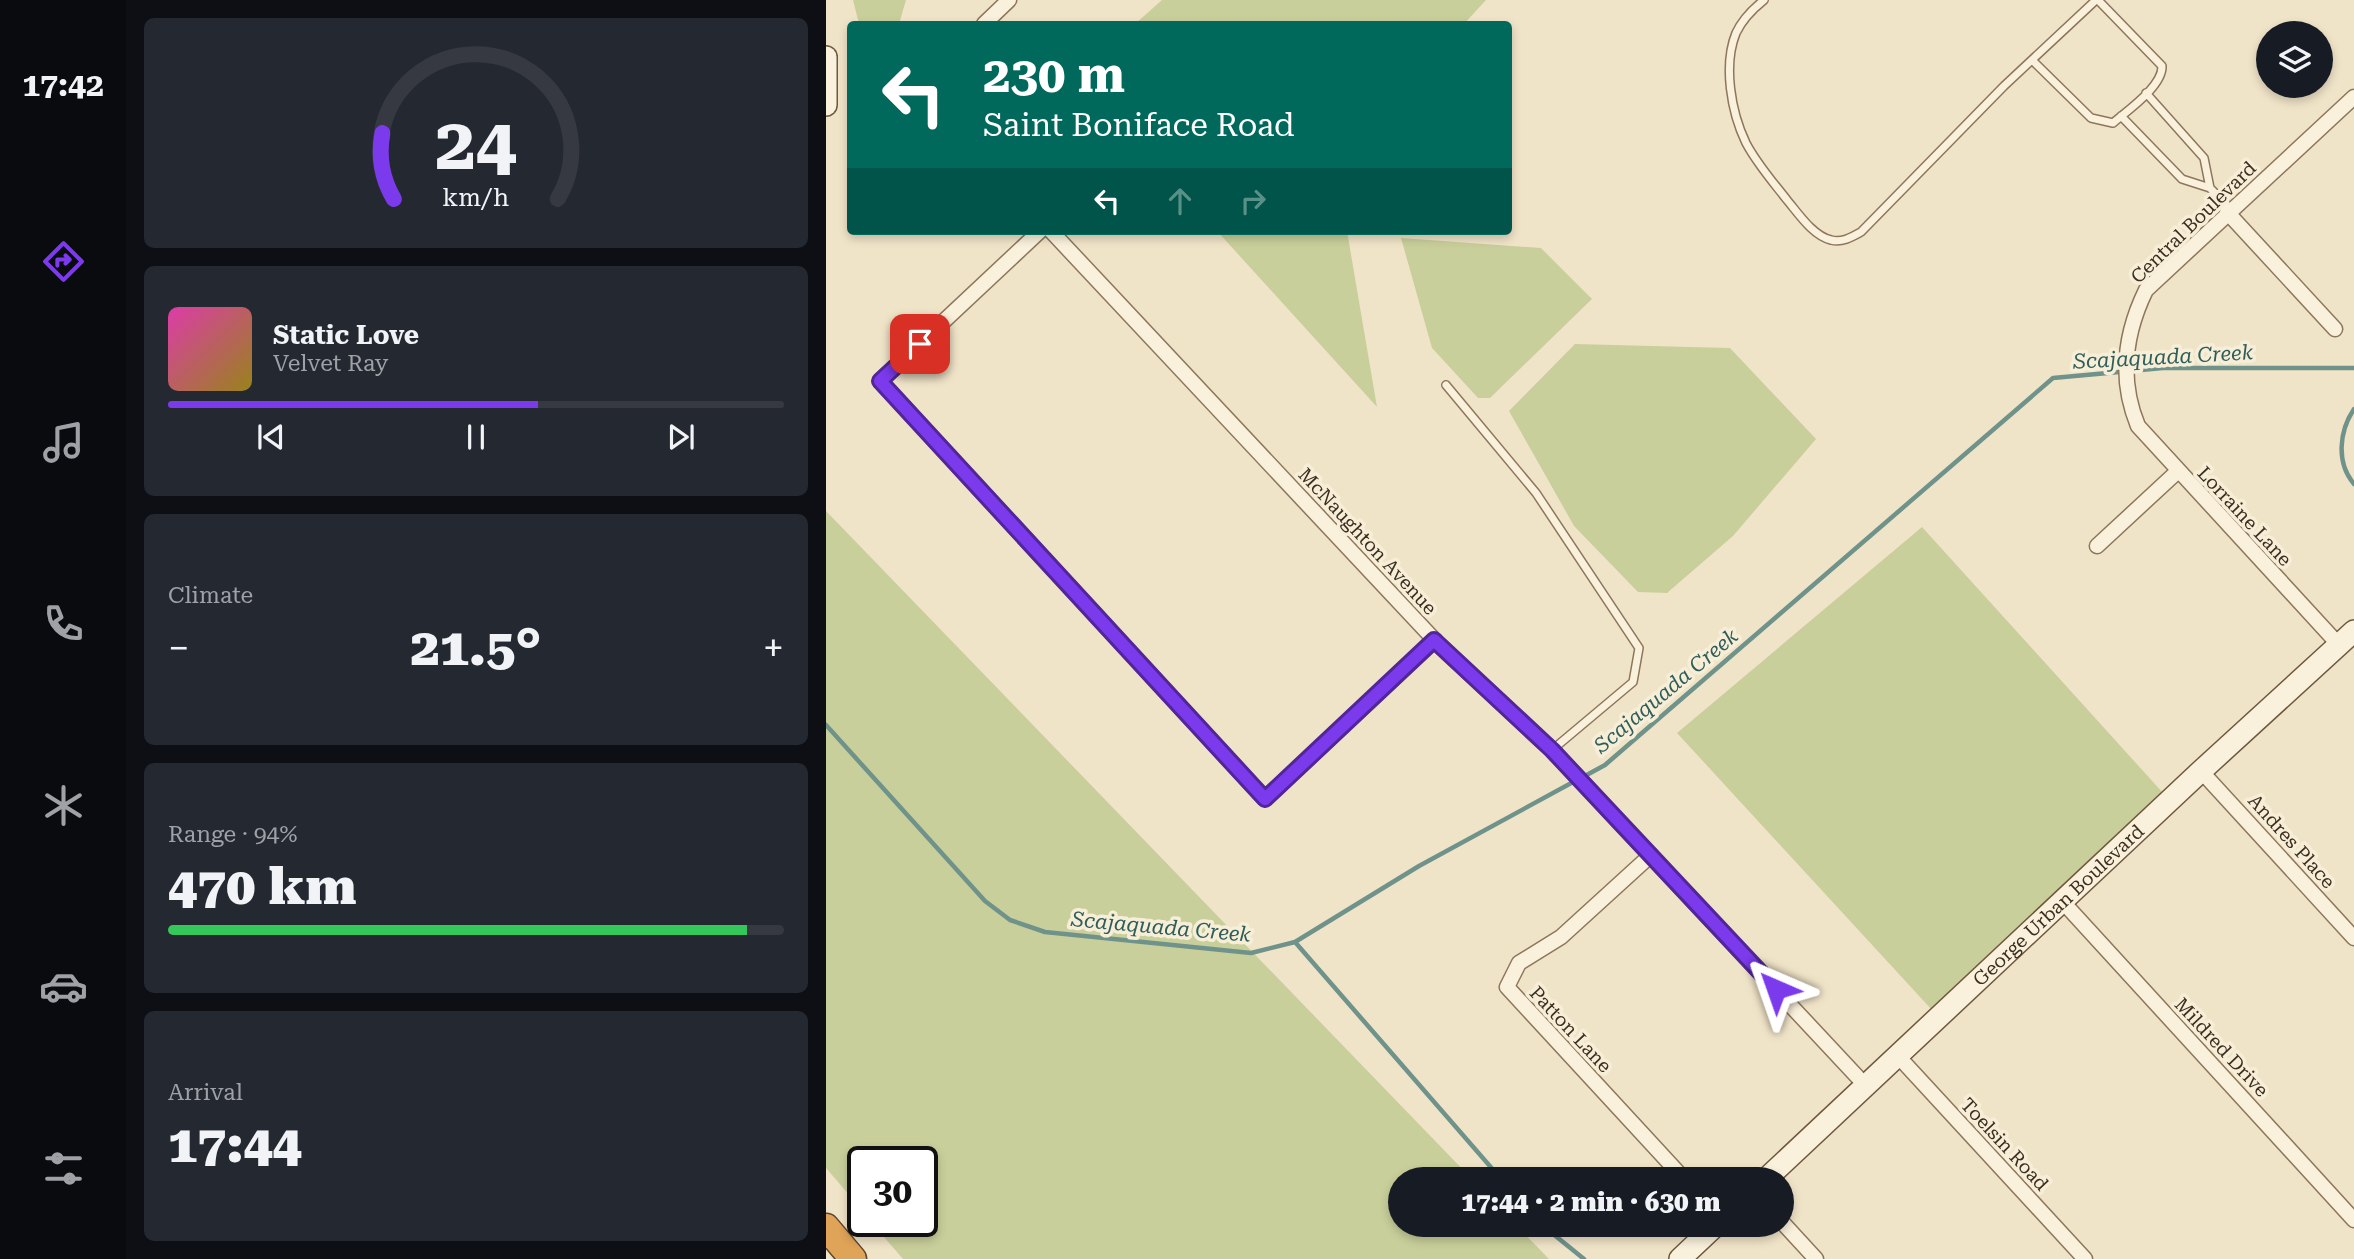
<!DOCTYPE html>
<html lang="en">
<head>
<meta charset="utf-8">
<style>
  :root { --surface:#171b24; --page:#242831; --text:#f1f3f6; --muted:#9ea1a6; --line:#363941; --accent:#7c3aed }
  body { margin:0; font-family:"Roboto Serif",serif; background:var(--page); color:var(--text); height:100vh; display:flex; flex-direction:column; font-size:26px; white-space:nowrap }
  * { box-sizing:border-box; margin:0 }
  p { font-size:23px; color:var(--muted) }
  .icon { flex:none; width:38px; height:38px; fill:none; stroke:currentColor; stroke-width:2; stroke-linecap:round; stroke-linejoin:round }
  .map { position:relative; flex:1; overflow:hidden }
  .drawer { display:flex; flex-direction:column; gap:18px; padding:18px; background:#0d0f14; width:700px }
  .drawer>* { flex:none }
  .top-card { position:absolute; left:21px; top:21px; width:665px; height:214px; border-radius:7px; box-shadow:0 4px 10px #0003; background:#00695c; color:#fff; overflow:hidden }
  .fabs { position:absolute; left:1430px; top:21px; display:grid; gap:14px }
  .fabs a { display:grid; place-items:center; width:77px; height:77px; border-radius:50%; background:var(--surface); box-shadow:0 4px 10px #0003; font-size:35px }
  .speed { position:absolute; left:21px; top:1146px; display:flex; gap:14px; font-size:35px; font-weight:700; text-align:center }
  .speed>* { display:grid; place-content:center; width:91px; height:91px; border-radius:50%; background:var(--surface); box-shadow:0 4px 10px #0003; line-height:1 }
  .speed .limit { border:4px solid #111; border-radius:10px; background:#fff; color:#111 }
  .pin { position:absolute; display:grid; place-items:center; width:60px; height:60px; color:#fff; margin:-30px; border-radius:14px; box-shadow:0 4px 10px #0006 }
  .me { position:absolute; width:77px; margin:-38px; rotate:317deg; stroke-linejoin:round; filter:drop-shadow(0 0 5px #0008) }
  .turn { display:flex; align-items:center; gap:24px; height:147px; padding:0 21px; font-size:32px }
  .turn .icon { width:91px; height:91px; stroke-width:2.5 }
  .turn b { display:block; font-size:49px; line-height:60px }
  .lanes { display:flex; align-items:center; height:66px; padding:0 21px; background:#0003; justify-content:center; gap:35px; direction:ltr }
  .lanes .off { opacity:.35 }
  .big { font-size:52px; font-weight:800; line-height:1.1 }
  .drawer .card { flex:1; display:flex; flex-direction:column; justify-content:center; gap:10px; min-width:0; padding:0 24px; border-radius:10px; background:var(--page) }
  .drawer .dial { align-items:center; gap:0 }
  .dial svg { height:182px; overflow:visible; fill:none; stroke:var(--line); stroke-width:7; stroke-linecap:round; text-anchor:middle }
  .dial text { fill:var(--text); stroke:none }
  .song { display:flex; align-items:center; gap:21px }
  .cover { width:84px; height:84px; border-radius:10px; background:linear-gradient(135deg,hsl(320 70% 55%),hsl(50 70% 35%)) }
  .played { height:7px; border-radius:4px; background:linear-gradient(90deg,var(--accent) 60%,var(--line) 60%) }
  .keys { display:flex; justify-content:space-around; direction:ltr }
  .heat { display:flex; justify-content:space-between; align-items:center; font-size:38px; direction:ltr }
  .charge { height:10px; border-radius:5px; background:linear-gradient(90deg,#34c759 94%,var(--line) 0) }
  .trip { position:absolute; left:562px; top:1167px; width:406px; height:70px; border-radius:35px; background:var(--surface); box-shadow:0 4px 10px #0003; font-weight:800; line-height:70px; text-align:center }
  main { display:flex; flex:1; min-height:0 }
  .menu { display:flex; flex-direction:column; width:126px; justify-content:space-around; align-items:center; background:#090b0e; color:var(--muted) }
  .menu .icon { width:49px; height:49px }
  .menu .active { color:var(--accent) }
  .menu b { font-size:32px; color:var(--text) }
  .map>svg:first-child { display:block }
  .green { fill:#c9cf9b }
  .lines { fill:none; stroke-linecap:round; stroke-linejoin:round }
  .stream { stroke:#6f938a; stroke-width:4.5 }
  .lane-casing { stroke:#8d765c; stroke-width:10 }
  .street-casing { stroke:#8d765c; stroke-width:17 }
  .secondary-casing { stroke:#6f573f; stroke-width:24 }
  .highway-casing { stroke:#5b4430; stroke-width:29 }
  .lane { stroke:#faf1dc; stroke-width:7 }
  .street { stroke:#faf1dc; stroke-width:14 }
  .secondary { stroke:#faf1dc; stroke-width:21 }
  .highway { stroke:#e0a458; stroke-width:26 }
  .route-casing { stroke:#51269a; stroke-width:18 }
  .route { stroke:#7c3aed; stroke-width:12 }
  .labels { text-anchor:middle; stroke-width:7; stroke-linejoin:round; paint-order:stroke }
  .street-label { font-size:19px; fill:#3d2e20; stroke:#f7eed8 }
  .water-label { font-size:21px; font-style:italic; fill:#2f5d5a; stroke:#f7eed8 }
</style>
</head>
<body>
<main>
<nav class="menu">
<b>17:42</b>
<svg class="icon active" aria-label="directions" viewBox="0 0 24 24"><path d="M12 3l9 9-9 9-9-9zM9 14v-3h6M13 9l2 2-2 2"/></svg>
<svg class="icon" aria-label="music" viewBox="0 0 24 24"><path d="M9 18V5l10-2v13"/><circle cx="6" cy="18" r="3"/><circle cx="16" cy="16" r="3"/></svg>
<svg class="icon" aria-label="phone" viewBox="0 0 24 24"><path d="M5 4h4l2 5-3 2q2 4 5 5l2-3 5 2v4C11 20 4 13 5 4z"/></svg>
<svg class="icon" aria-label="climate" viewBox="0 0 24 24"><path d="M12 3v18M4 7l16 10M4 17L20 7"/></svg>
<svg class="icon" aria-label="car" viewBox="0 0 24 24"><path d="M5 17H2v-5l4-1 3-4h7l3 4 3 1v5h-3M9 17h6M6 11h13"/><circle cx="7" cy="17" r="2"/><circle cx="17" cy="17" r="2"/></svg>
<svg class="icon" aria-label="filters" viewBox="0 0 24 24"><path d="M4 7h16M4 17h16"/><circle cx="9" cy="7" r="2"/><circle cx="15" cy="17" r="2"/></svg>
</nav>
<section class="drawer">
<div class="card dial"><svg viewBox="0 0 100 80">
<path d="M14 69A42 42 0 1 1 86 69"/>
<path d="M14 69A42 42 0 0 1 9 40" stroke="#7c3aed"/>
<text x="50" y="56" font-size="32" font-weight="700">24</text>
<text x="50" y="72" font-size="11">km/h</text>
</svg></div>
<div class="card">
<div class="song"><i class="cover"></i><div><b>Static Love</b><p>Velvet Ray</p></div></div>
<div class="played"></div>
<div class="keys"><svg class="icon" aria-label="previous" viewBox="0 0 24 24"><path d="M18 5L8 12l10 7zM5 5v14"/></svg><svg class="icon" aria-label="pause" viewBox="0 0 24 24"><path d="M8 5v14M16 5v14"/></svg><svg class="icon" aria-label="next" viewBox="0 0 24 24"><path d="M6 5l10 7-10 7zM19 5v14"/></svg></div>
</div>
<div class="card"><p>Climate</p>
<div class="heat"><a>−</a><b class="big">21.5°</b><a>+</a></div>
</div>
<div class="card"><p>Range · 94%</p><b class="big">470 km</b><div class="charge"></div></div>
<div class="card"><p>Arrival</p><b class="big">17:44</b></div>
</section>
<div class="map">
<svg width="1528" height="1259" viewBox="0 0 1528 1259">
  <rect width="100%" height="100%" fill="#f0e4c8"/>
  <path class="green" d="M 27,0 L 80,0 L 73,24 L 33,24 Z
    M 336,0 L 660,0 L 638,24 L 309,24 Z
    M 391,231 L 521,231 L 551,407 Z
    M 575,238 L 715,248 L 766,299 L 664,398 L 652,398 L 606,348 Z
    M 749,344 L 904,348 L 990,439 L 907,536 L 841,593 L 812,592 L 748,526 L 683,411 Z
    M 0,511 L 646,1179 L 574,1180 L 574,1225 L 690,1225 L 723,1259 L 77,1259 L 45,1222 L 96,1222 L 96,1162 L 37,1162 L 37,1211 L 0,1168 Z
    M 1096,527 L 1338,794 L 1106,1010 L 851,733 Z"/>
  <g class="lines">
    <path class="stream" d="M 1528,409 C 1513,431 1510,463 1528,484
      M 0,725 L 159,901 L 184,920 L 219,932 L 425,953 L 469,942 L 593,866 L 749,781
      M 757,777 L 779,765 L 1227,378 L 1337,368 L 1528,368
      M 469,942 L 676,1180
      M 716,1225 L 758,1259"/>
    <defs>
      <path id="lane" d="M 938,0 C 928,8 916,20 910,33 C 897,65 905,112 920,143 C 931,164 947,182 961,200 C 972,213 987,236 1005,240 C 1016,243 1026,237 1035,232 L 1178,86 L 1270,0
        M 1206,60 L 1265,118 L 1287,123 C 1302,110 1337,86 1336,66 L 1272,0
        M 1320,93 L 1378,158 L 1384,188
        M 1295,116 L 1356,179 L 1384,188 L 1405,209
        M 620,385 L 710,493 L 813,648 L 807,682 L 726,750"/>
      <path id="street" d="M 158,24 L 183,0
        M 1401,212 L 1509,329
        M 214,231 L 54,381 L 439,799 L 609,640
        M 225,231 L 616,648 L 726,750 L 1039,1085
        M 1271,546 L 1352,471
        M 1513,645 L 1312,426 C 1293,380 1298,335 1320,290 L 1528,97
        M 1375,771 L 1528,938
        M 825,855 L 735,937 L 693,963 L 681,987 L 859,1180
        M 1236,901 L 1528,1220
        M 1071,1055 L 1259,1259
        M 956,1222 L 990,1259"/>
      <g id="secondary">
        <path d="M 0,57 L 0,105"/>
        <path id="s1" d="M 939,1180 L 1375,771 L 1528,631"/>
        <path d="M 854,1259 L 890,1225"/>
      </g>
      <path id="highway" d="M 0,1227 L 27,1259"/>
    </defs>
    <use href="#lane" class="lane-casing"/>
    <use href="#street" class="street-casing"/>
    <use href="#secondary" class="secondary-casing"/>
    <use href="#highway" class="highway-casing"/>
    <use href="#lane" class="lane"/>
    <use href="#street" class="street"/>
    <use href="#secondary" class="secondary"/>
    <use href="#highway" class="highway"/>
  </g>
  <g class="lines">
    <defs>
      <path id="route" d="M 94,344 L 54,381 L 439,799 L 608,640 L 726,750 L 950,989"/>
    </defs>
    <use href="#route" class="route-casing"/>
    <use href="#route" class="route"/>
  </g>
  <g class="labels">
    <g class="street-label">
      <text transform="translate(1367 222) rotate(-44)" y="7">Central Boulevard</text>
      <text transform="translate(1419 516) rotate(47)" y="7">Lorraine Lane</text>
      <text transform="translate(542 541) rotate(47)" y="7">McNaughton Avenue</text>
      <text transform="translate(1466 841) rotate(48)" y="7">Andres Place</text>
      <text dy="7" stroke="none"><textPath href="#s1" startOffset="402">George Urban Boulevard</textPath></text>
      <text transform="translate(745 1029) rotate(47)" y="7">Patton Lane</text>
      <text transform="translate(1396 1047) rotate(47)" y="7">Mildred Drive</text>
      <text transform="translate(1179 1144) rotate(47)" y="7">Toelsin Road</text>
    </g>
    <g class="water-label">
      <text transform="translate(1337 357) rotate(-3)" y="7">Scajaquada Creek</text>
      <text transform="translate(840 691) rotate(-40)" y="7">Scajaquada Creek</text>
      <text transform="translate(335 927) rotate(5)" y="7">Scajaquada Creek</text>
    </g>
  </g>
</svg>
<div class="fabs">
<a><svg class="icon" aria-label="layers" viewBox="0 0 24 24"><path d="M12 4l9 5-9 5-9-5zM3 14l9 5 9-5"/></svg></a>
</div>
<div class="speed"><div class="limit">30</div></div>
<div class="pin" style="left:94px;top:344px;background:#d93025"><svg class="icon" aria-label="arrive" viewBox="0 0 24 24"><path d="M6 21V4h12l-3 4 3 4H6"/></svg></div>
<svg class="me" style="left:950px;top:989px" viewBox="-20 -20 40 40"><path d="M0-17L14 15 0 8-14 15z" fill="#7c3aed" stroke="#fff" stroke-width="4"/></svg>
<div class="trip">17:44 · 2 min · 630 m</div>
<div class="top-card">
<div class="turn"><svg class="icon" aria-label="left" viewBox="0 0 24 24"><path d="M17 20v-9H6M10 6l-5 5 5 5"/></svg><div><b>230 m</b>Saint Boniface Road</div></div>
<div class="lanes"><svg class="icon" aria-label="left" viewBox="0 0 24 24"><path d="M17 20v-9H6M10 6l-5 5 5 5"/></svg><svg class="icon off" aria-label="ahead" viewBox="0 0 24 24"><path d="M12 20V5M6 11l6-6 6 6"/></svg><svg class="icon off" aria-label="right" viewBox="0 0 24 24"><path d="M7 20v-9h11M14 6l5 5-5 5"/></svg></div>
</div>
</div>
</main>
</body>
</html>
